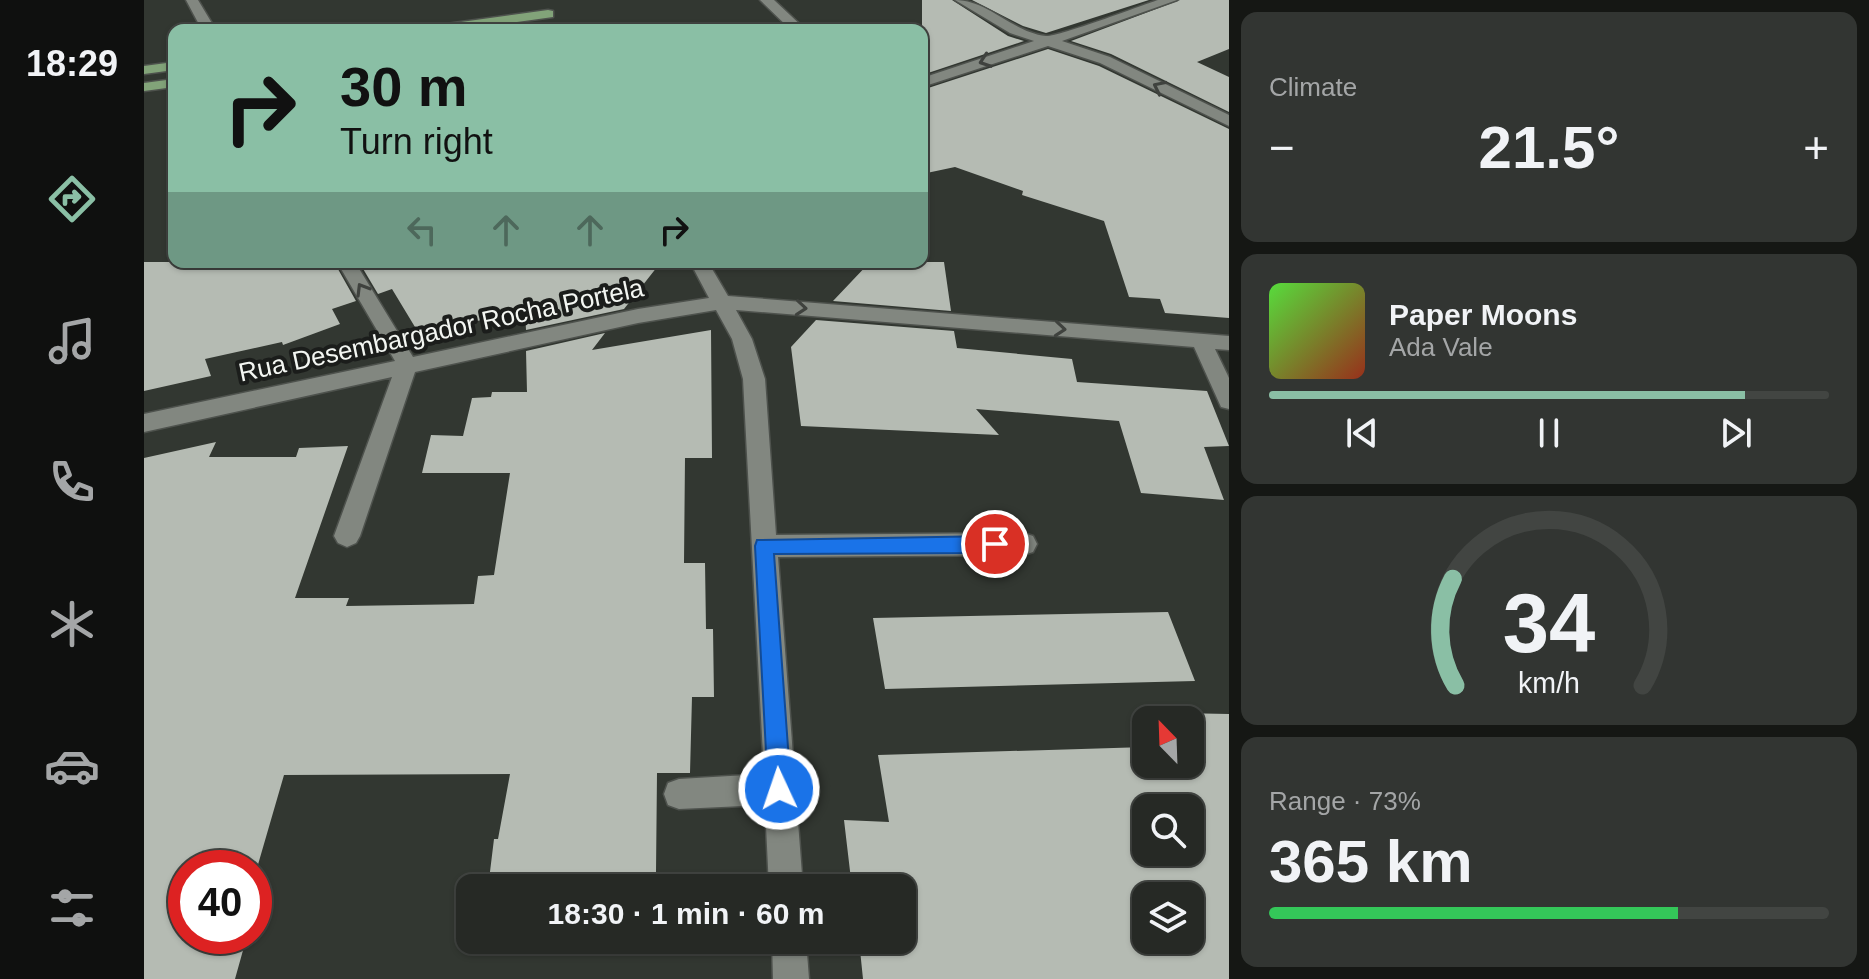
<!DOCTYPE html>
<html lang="en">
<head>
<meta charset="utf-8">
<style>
  :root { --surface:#262925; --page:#323532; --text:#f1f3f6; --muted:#a4a6a7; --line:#424542; --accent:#8abfa5 }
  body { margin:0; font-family:Arial,sans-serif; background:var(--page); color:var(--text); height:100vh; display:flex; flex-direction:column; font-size:30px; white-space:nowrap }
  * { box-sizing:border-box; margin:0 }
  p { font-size:26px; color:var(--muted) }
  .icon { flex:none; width:44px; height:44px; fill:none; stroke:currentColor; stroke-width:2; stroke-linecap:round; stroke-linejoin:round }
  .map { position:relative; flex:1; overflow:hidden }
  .sheet { display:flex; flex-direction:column; gap:12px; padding:12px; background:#151714; width:640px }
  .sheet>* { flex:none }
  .banner { position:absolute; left:24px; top:24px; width:760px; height:244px; border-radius:16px; box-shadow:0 2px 6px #0004,0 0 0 2px var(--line); background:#8abfa5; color:#111; overflow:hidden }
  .needle { width:52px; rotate:337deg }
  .fabs { position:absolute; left:988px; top:706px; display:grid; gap:16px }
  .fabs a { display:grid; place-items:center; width:72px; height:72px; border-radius:16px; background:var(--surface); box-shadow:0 2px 6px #0004,0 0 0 2px var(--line); font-size:40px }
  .speed { position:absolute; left:24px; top:850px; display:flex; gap:16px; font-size:40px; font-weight:700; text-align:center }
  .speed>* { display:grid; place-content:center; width:104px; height:104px; border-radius:50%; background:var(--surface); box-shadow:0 2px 6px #0004,0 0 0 2px var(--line); line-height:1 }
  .speed .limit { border:12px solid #d22; background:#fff; color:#111 }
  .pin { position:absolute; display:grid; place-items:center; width:68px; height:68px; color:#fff; margin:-34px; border:4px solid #fff; border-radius:50%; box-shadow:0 2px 8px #0007 }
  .me { position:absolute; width:88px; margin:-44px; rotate:357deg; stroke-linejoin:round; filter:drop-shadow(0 0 6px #0008) }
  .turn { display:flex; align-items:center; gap:28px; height:168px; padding:0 40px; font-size:36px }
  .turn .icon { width:104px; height:104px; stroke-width:2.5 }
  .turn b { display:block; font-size:56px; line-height:68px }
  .lanes { display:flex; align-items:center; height:76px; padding:0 40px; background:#0003; justify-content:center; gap:40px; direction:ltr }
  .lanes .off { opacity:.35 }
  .big { font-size:60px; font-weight:600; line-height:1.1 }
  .sheet .card { flex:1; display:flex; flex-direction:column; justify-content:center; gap:12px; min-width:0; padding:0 28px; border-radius:16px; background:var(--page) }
  .sheet .dial { align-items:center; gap:0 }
  .dial svg { height:208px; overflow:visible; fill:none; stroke:var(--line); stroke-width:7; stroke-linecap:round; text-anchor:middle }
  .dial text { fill:var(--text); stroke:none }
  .song { display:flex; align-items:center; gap:24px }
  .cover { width:96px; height:96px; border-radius:12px; background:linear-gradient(135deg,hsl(110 70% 55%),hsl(10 70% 35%)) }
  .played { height:8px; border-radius:4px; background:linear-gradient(90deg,var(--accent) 85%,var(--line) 85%) }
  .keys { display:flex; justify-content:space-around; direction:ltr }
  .heat { display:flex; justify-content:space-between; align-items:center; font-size:44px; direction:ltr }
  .charge { height:12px; border-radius:6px; background:linear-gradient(90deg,#34c759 73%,var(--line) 0) }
  .trip { position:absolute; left:312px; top:874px; width:460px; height:80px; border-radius:16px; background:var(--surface); box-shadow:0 2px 6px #0004,0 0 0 2px var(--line); font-weight:600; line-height:80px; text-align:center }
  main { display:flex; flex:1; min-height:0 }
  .menu { display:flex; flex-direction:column; width:144px; justify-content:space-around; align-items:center; background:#0f100f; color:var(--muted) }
  .menu .icon { width:56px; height:56px }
  .menu .on { color:var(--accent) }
  .menu b { font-size:36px; color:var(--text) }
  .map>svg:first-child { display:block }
  .building { fill:#b5bbb3; fill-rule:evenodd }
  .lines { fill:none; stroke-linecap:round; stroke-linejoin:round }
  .minor-casing { stroke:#4e524d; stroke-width:3 }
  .major-casing { stroke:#4e524d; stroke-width:3 }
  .minor { fill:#828780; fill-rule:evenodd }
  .major { fill:#82a379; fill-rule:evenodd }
  .oneway { stroke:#3f423e }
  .route { fill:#1a73e8; stroke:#114b97; stroke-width:2 }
  .labels { text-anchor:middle; stroke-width:8; stroke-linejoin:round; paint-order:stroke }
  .street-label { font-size:26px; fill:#f3f6f2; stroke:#1b1d1b }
</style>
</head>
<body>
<main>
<nav class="menu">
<b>18:29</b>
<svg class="icon on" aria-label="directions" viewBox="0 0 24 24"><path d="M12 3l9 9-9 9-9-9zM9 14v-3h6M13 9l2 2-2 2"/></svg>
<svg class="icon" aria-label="music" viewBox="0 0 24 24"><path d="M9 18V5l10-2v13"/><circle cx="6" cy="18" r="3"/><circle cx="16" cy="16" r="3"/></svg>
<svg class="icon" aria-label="phone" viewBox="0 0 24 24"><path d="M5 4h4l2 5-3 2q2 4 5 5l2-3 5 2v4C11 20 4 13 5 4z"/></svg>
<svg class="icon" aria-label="climate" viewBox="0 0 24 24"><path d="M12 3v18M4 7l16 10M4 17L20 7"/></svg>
<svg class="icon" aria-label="car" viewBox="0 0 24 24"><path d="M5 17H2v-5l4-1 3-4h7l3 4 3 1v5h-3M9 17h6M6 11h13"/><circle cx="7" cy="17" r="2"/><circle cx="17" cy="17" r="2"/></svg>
<svg class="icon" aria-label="filters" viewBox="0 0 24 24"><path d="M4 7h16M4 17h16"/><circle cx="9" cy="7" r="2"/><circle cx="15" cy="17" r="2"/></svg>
</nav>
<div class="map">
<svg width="1085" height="979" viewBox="0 0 1085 979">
  <rect width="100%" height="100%" fill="#323731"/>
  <path class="building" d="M 778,0 L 808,0 L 864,36 L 880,41 L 778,75 Z
    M 828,0 L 1005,0 L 902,33 L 879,26 Z
    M 1036,0 L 1085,0 L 1085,49 L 1053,62 L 1085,77 L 1085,112 L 967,54 L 927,41 Z
    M 904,49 L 955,66 L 1085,129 L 1085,318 L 1021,313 L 1016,299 L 985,297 L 960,221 L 878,195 L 879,191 L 811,167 L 778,174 L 778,90 Z
    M 0,262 L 190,262 L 212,301 L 188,309 L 196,324 L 139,345 L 138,342 L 61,359 L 67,376 L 0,391 Z
    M 215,262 L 517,262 L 480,309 L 382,330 L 381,312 L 274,332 L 248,289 L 234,294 Z
    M 726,262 L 800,262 L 807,311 L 689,301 Z
    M 672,320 L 810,331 L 813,348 L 928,359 L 933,382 L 1063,391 L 1085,446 L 1060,447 L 1080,500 L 997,493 L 975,421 L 832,409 L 855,435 L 657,426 L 647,347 Z
    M 567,330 L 568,458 L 541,458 L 540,563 L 561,563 L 562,629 L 569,629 L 570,697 L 548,697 L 546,773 L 513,773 L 512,872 L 520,872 L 520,888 L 344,888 L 350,839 L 354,839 L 366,774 L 140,775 L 113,868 L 42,868 L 42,936 L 103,936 L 91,979 L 0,979 L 0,458 L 72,442 L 65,457 L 152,457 L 155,448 L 204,446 L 151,598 L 205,598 L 202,606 L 330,604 L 334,576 L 350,575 L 366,473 L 278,473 L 287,435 L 319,436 L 328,398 L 347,397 L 348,392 L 383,392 L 382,351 L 461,333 L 448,350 Z
    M 1024,612 L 1051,681 L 741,689 L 729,618 Z
    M 1034,713 L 1085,714 L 1085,979 L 719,979 L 715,940 L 758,940 L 758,888 L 708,888 L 700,820 L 745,822 L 734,755 L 1002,747 L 1002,764 L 1046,764 L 1046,720 L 1036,720 ZM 1002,808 L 1046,808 L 1046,852 L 1002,852 ZM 1002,896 L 1046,896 L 1046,940 L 1002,940 Z
    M 380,940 L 520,940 L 520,948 L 379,949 Z"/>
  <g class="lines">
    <defs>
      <path id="minor" d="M 42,0 L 54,0 L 72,30 L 58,30 Z
        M 616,0 L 630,0 L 662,30 L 647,30 Z
        M 811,0 C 844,0 868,32 902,36 C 914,37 996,6 1014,0 L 1033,0 L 918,41 L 966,57 L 1085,115 L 1085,126 L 956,63 L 904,46 L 778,87 L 778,78 L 890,41 L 866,33 Z
        M 412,25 L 420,30 L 406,30 Z
        M 193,262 L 211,262 L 269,357 L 494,309 L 565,298 L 546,262 L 564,262 L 584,296 L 1085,336 L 1085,350 L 1071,349 L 1085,378 L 1085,409 L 1077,407 L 1050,347 L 592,310 L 608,339 L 621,379 L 632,535 L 880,533 L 889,536 L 893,544 L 889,552 L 880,555 L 634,557 L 659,888 L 625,888 L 621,805 L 535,809 L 524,805 L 520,794 L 524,783 L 535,779 L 620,774 L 599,379 L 588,339 L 572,310 L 494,323 L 271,372 L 216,536 L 212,543 L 203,547 L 194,543 L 190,536 L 248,377 L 0,432 L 0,414 L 251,361 Z
        M 628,940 L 662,940 L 665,979 L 629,979 Z"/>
      <path id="major" d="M 404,10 L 409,11 L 409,17 L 317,30 L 281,30 L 288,26 Z
        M 30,62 L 30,70 L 0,74 L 0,66 Z
        M 30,79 L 30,87 L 0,91 L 0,83 Z"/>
    </defs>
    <use href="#minor" class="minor-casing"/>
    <use href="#major" class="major-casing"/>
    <use href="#minor" class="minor"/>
    <use href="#major" class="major"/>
  </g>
  <defs><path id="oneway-chevron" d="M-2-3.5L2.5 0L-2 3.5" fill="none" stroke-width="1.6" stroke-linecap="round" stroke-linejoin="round" transform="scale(2)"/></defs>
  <g class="oneway">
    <use href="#oneway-chevron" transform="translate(841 61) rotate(161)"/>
    <use href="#oneway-chevron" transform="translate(1015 87) rotate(-154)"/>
    <use href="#oneway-chevron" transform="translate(218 289) rotate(-121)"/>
    <use href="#oneway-chevron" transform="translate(657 308) rotate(5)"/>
    <use href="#oneway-chevron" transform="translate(916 329) rotate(5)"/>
  </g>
  <path class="route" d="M 851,536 L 858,539 L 861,544 L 858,550 L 851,553 L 630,554 L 647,789 L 643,797 L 635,801 L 627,797 L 624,789 L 611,546 L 613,540 Z"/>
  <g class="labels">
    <g class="street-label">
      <text transform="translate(297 330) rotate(-12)" y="9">Rua Desembargador Rocha Portela</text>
    </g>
  </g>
</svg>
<div class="fabs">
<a><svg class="needle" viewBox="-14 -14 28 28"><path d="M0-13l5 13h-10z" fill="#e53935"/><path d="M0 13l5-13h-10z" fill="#a4a6a7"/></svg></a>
<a><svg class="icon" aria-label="search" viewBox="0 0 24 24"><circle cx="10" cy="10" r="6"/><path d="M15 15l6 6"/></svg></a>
<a><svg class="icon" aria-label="layers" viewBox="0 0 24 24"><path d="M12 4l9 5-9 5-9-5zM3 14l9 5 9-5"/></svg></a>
</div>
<div class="speed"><div class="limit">40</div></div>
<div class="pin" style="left:851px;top:544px;background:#d93025"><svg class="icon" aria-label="arrive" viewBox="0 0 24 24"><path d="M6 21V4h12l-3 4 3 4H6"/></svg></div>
<svg class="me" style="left:635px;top:789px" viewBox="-20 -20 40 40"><circle r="17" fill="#1a73e8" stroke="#fff" stroke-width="3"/><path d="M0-11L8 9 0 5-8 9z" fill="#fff"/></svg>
<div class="trip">18:30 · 1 min · 60 m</div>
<div class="banner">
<div class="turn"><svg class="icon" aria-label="right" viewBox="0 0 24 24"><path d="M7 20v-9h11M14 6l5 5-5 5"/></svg><div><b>30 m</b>Turn right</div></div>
<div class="lanes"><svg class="icon off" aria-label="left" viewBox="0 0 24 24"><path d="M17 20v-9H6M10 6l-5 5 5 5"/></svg><svg class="icon off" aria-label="ahead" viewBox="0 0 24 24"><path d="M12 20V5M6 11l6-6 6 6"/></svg><svg class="icon off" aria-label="ahead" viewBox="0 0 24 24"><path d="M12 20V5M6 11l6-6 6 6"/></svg><svg class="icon" aria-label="right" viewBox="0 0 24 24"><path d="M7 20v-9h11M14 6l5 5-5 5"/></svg></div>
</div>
</div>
<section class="sheet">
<div class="card"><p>Climate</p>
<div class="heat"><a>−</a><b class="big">21.5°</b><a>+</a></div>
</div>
<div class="card">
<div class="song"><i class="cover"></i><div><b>Paper Moons</b><p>Ada Vale</p></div></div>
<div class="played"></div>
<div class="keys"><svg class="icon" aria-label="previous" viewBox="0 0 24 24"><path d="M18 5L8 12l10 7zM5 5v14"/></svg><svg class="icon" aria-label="pause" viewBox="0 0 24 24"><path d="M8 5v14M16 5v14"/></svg><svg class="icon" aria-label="next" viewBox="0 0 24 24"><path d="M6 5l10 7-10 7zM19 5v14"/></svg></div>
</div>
<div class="card dial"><svg viewBox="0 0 100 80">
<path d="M14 69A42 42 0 1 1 86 69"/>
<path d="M14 69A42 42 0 0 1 13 28" stroke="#8abfa5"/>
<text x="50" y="56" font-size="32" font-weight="700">34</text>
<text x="50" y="72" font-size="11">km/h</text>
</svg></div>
<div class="card"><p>Range · 73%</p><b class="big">365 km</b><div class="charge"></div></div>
</section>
</main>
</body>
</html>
